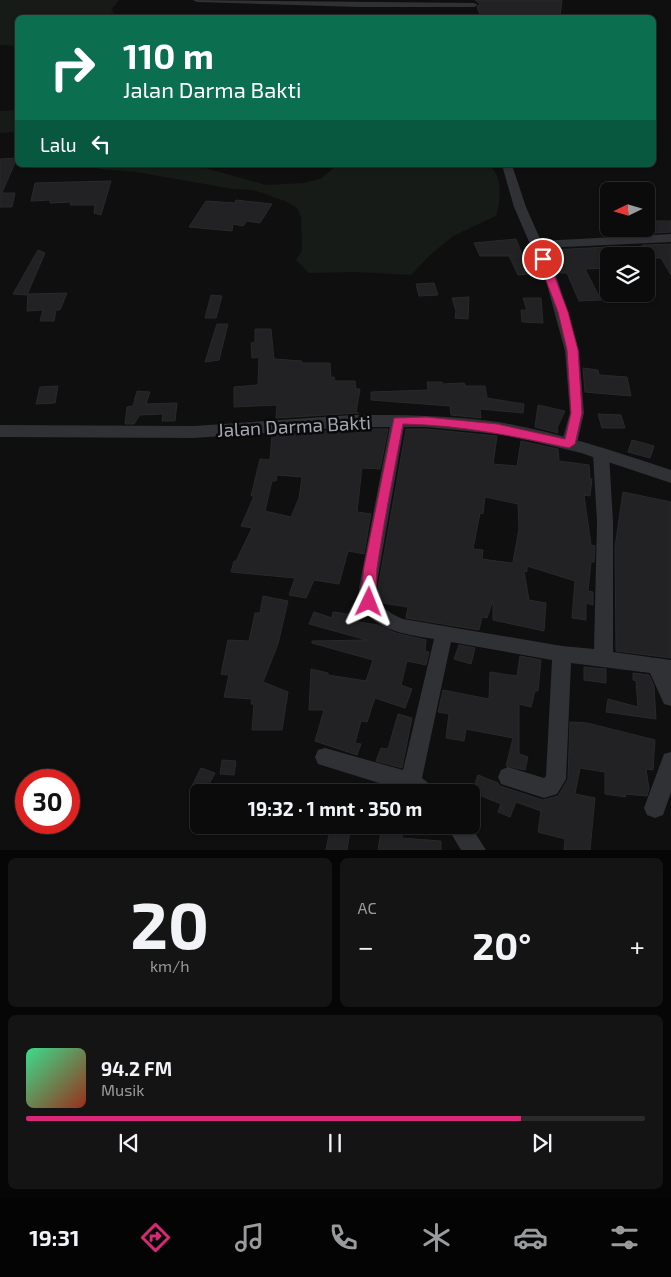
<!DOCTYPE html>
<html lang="id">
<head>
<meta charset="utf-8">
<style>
  :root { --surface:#0b0b0c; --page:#141415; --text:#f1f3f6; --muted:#9a9b9d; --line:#2b2b2d; --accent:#db2777 }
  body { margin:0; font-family:"Exo 2",sans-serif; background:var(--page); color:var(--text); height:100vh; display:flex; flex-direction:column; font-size:19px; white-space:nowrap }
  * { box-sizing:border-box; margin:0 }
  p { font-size:16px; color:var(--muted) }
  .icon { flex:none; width:28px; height:28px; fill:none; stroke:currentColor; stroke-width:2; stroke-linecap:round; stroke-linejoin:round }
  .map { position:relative; height:850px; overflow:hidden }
  .panel { display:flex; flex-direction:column; gap:8px; padding:8px; background:#060607; flex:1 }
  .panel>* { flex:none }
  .hud { position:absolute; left:15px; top:15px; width:641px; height:152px; border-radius:8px; box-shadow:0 1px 4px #0004,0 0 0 1px var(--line); background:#0b6e4f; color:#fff; overflow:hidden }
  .needle { width:32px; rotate:265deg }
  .tools { position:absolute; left:600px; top:182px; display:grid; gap:10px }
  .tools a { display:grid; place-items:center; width:55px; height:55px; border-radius:8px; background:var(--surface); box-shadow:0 1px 4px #0004,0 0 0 1px var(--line); font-size:25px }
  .speed { position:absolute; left:15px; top:769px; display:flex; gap:10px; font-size:25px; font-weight:700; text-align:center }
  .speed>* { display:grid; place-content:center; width:65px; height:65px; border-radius:50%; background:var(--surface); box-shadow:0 1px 4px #0004,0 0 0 1px var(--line); line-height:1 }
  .speed .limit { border:8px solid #d22; background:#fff; color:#111 }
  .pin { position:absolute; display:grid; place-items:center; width:42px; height:42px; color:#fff; margin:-21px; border:2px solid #fff; border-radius:50%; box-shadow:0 1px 5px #0007 }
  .me { position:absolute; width:55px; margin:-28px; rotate:2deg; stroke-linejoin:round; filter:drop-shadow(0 0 4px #0008) }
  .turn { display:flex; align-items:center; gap:18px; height:105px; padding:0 25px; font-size:22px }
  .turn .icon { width:65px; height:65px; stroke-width:2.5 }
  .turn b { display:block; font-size:35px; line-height:42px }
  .then { display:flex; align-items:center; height:48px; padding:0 25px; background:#0003; gap:10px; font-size:19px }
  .big { font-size:38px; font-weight:700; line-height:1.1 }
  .panel .tile { flex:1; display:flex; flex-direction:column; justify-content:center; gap:8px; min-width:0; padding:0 18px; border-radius:8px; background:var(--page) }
  .panel .dial { align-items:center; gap:0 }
  .dial b { font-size:65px; line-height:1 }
  .song { display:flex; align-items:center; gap:15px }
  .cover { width:60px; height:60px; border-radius:8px; background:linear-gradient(135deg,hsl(150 70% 55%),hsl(10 70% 35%)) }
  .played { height:5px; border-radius:2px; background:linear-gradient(90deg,var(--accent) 80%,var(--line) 80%) }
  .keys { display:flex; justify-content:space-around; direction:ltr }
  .heat { display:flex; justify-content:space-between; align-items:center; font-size:28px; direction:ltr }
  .panel .tiles { flex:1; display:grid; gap:8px; grid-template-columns:1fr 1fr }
  .tile:last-child { grid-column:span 2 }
  .trip { position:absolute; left:190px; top:784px; width:290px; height:50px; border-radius:8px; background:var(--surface); box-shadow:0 1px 4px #0004,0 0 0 1px var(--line); font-weight:700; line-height:50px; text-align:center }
  .menu { display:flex; height:80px; justify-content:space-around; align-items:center; background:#040405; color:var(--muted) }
  .menu .icon { width:35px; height:35px }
  .menu .on { color:var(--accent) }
  .menu b { font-size:22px; color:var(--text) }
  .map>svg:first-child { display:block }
  .green { fill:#161b17 }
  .building { fill:#222224; stroke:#29292c; fill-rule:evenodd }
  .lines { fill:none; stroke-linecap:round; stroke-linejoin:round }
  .minor { fill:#303135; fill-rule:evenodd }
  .tertiary { fill:#303135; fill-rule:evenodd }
  .route { fill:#db2777; stroke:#8e194d }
  .labels { text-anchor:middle; stroke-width:5; stroke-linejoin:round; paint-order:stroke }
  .street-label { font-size:19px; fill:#a1a6b0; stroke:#0a0a0b }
</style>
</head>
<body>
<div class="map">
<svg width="671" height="850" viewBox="0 0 671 850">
  <rect width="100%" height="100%" fill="#0f0f10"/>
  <path class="green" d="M 0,0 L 119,0 L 111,10 L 114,12 L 111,17 L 18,18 L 17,46 L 0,45 Z
    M 17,110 L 17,132 L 0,133 L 0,111 Z
    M 83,165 L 195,165 L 266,185 L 305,183 L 322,178 L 337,165 L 489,165 C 503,176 501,200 496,216 L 453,236 L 430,255 L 411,275 L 354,272 L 309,273 L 296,260 L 302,250 L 301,217 L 297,208 L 285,201 L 253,190 L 233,189 L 136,172 L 100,169 Z"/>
  <path class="building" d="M 475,0 L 562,0 L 560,16 L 541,18 L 481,17 L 477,7 L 480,4 Z
    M 17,158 L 2,193 L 15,193 L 12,207 L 0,207 L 0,159 Z
    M 111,181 L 101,215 L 94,213 L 95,205 L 70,205 L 71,202 L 50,203 L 50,200 L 31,201 L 35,183 Z
    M 236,200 L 272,204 L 260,223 L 247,221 L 243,226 L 233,224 L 232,231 L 189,227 L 206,201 L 235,203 Z
    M 652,221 L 671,221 L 671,232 L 639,234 L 637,230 L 656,229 Z
    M 516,239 L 530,274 L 518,275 L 509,256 L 480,256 L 474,243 Z
    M 671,244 L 671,275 L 661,258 L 646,258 L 642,245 Z
    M 609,247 L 609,268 L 585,269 L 601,300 L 579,301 L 567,273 L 557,273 L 550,250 Z
    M 38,250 L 45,253 L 27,295 L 13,294 Z
    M 434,283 L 438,295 L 419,296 L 416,284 Z
    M 67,293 L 60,310 L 56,310 L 54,321 L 40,321 L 43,310 L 27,311 L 28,294 Z
    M 211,295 L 222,296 L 216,318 L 205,318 Z
    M 469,297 L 468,319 L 455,318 L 456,311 L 452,298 Z
    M 523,298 L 541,298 L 543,323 L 522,322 L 521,310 L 527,310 Z
    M 217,324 L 228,324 L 219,360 L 205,362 Z
    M 255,329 L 271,329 L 274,359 L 302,361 L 301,363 L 330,363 L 331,377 L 334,377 L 335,381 L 355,381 L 356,389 L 360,389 L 356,413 L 359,413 L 276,418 L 277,405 L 234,407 L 234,387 L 258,385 L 259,357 L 252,358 L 251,343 L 255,342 Z
    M 583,368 L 598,370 L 599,375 L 627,377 L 631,396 L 585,392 Z
    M 427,382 L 442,382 L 443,384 L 464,383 L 465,386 L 485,386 L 487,398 L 524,404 L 523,413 L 480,409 L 481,418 L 451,415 L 450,406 L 371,400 L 371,392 L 428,390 Z
    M 58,386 L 55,403 L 36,404 L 40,387 Z
    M 137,391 L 150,392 L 146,404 L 177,403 L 175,421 L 162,421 L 163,414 L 140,415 L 134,424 L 125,424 L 127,407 L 133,406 Z
    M 538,405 L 565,411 L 557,428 L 558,433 L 535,427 Z
    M 598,414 L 621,415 L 625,428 L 602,428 Z
    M 353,429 L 388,429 L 380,469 L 362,468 L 357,512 L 371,514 L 364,554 L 348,551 L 339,584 L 314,580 L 306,598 L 289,595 L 295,578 L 231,572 L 234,561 L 236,561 L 252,528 L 241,526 L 254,496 L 251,496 L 260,459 L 270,460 L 272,435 ZM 277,475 L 302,477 L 299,498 L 291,517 L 265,511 L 272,481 L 276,481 Z
    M 406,429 L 426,429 L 497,436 L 493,464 L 517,466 L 521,441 L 558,449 L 559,461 L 589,465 L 590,479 L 592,479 L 590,496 L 584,495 L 591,545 L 595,546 L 594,562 L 591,562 L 588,591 L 593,592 L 593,605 L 586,603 L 586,620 L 572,618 L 575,581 L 527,566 L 527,572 L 524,571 L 529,600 L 546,603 L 544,631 L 493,620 L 493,600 L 487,618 L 482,617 L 479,630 L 406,618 L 408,607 L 382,603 L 380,599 L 381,594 L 379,594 L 378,588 ZM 485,497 L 518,504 L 519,529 L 513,562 L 511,563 L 482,559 L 483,550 L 473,549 L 480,513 L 483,514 Z
    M 632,440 L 654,446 L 650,458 L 628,452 Z
    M 623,492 L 671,502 L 671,658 L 616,651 L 615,547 Z
    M 263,596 L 288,601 L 278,644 L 263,682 L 288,692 L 282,730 L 252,730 L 254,704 L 251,704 L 252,699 L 224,697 L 229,675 L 221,674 L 228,640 L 249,641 L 255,613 L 260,613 Z
    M 314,612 L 332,618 L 333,612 L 354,615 L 353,621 L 378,625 L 396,633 L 426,640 L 425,651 L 429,652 L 426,665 L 407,661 L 401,685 L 412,689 L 405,708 L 375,698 L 367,722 L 361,721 L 355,743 L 361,744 L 357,755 L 315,741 L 324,710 L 309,710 L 311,669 L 328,673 L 328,675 L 366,681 L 373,660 L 312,643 L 312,641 L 367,640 L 309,624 Z
    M 459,645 L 475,648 L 471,664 L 454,659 Z
    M 520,656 L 541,660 L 538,691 L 535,691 L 531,707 L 519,704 L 519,754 L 528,757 L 525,770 L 506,766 L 513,738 L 466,729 L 464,741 L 446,738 L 449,714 L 438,712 L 443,690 L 489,699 L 490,672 L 517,676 Z
    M 584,667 L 606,669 L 606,683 L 584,680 Z
    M 633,673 L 649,675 L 654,686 L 656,719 L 606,712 L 608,699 L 638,707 L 636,681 L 633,680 Z
    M 398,714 L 412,718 L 402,768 L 376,761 L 381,748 L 388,749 Z
    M 570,722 L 587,723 L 655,740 L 653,770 L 646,769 L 649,789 L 647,796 L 625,794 L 626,797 L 605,794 L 605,772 L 580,768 L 575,794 L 595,798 L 590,850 L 564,850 L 565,839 L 538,832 L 541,811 L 516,802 L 510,817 L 498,812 L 501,804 L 472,792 L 478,775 L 498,783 L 500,786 L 543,800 L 558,796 L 568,779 Z
    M 222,760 L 236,761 L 234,775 L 220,774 Z
    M 201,768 L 215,773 L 205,792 L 191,788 Z
    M 331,825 L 351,825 L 347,850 L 326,850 Z
    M 382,825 L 403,825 L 402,838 L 441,841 L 441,850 L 378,850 Z"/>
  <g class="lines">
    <path class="minor" d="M 193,0 L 474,3 L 478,5 L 474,7 L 359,7 L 197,2 Z
      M 502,165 L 512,165 L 526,207 L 541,241 L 671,234 L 671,242 L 544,248 L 558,281 L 579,351 L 584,413 L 577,444 L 574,448 L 569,449 L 564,448 L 561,444 L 570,413 L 565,351 L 546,281 L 514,207 Z
      M 398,416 L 403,418 L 405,421 L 376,588 C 377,606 387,612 403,619 L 562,646 L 594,649 L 597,522 L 593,454 L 596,450 L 601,449 L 606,450 L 609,454 L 613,522 L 613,652 L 671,660 L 671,706 L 664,704 L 650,673 L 571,663 L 566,779 L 557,794 L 544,798 L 501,784 L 498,777 L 501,770 L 508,767 L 544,778 L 546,776 L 552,660 L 451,642 L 422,778 L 431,785 L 434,792 L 408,792 L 318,764 L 315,757 L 318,750 L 325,748 L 403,770 L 434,639 C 402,634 359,628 359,588 L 391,421 L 393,418 Z
      M 671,752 L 671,792 L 663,815 L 655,818 L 647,815 L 644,808 L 664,754 Z
      M 446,825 L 470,825 L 486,850 L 461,850 Z"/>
    <path class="tertiary" d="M 353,415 C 401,415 450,415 498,422 C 557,432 614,451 671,470 L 671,483 L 581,453 L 532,441 L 497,434 L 426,427 L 353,427 L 194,438 L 0,437 L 0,425 L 194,426 Z"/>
  </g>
  <path class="route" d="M 540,257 L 546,257 L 548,259 L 568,312 L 578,350 L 582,413 L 575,444 L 569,448 C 514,436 460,425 403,424 C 394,472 384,520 377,568 C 376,577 377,599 373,605 L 369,607 L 364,605 L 361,594 L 364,567 L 394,418 L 426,417 L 497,424 L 565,439 L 571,413 L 567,350 L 558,312 L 538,259 Z"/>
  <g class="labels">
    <g class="street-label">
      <text transform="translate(294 426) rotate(-3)" y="7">Jalan Darma Bakti</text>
    </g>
  </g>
</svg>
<div class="tools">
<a><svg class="needle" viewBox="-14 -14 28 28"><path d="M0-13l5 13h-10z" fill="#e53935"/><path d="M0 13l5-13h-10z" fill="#9a9b9d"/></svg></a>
<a><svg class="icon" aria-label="layers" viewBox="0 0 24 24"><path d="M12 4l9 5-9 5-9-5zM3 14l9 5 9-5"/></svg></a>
</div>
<div class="speed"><div class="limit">30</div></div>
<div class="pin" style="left:543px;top:259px;background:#d93025"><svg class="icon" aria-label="arrive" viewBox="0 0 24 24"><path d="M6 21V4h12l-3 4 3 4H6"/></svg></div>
<svg class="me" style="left:369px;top:602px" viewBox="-20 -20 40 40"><path d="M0-17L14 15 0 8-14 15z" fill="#db2777" stroke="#fff" stroke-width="4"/></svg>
<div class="trip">19:32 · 1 mnt · 350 m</div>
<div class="hud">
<div class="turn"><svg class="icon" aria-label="right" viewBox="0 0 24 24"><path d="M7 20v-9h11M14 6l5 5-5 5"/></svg><div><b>110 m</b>Jalan Darma Bakti</div></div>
<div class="then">Lalu<svg class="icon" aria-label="left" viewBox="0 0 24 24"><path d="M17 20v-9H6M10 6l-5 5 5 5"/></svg></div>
</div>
</div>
<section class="panel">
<div class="tiles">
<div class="tile dial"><b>20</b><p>km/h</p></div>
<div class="tile"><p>AC</p>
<div class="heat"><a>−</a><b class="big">20°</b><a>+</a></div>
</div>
<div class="tile">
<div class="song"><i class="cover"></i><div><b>94.2 FM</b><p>Musik</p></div></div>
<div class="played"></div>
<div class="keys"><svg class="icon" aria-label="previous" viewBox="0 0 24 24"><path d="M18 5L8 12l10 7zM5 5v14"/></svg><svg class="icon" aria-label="pause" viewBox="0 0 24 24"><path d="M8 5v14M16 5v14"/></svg><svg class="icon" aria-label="next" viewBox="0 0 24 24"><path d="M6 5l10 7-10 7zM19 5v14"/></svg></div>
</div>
</div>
</section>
<nav class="menu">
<b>19:31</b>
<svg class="icon on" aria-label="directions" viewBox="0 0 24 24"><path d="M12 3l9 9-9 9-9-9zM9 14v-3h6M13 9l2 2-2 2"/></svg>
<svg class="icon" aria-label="music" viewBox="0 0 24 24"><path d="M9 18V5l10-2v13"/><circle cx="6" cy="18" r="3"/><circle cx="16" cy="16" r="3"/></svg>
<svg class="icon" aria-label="phone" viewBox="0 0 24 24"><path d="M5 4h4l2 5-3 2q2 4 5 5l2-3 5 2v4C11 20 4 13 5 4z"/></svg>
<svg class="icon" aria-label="climate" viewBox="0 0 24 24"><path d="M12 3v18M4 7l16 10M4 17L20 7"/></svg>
<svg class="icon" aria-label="car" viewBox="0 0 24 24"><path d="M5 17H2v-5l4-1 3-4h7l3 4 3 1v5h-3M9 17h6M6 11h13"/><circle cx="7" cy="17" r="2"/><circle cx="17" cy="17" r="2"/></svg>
<svg class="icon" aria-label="filters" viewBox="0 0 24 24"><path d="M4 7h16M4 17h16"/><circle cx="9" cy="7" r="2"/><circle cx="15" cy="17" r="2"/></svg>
</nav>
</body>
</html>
